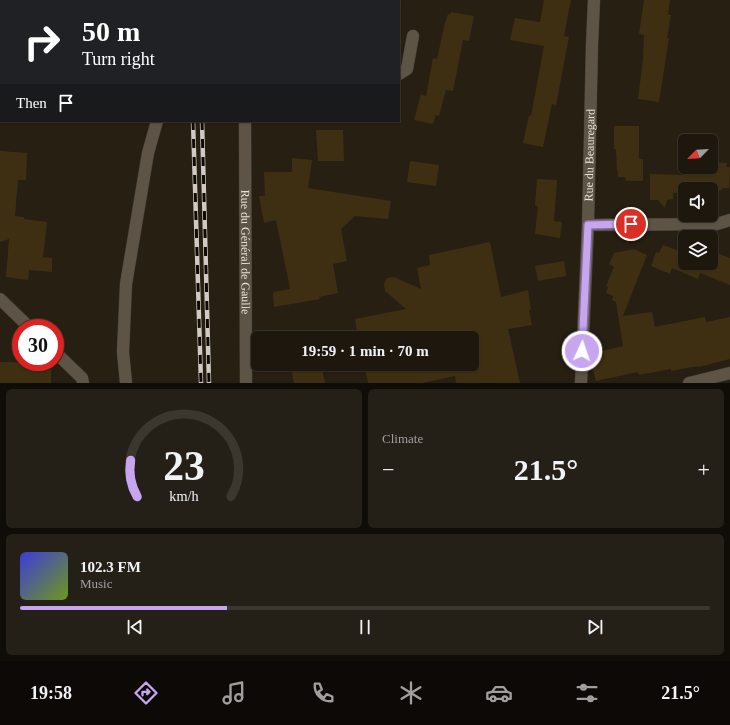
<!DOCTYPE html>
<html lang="en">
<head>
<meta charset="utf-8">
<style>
  :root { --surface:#1d170e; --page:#252017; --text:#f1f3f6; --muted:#a09f9e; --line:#3b362e; --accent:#c7a6ef }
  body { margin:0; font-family:"Times New Roman",serif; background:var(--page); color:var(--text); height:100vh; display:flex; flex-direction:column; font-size:15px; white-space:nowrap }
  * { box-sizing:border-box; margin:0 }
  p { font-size:13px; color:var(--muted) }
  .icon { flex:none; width:22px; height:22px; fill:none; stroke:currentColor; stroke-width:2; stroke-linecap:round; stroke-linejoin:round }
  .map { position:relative; height:383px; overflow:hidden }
  .drawer { display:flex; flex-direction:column; gap:6px; padding:6px; background:#100d08; flex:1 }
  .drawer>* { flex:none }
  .banner { position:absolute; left:0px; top:0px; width:400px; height:122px; box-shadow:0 1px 3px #0004,0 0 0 1px var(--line); background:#202124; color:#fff; overflow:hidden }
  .needle { width:26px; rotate:246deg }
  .controls { position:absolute; left:678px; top:134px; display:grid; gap:8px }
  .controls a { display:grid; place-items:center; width:40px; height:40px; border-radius:6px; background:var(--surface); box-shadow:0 1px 3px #0004,0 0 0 1px var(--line); font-size:20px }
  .speed { position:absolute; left:12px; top:319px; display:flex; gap:8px; font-size:20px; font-weight:700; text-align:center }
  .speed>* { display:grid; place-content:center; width:52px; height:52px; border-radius:50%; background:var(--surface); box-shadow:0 1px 3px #0004,0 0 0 1px var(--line); line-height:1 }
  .speed .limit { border:6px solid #d22; background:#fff; color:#111 }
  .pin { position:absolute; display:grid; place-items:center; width:34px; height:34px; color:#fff; margin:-17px; border:2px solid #fff; border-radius:50%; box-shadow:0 1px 4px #0007 }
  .me { position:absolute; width:44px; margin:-22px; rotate:3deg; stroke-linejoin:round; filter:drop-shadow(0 0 3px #0008) }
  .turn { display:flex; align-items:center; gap:14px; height:84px; padding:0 16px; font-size:18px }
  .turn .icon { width:52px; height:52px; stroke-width:2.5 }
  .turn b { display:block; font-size:28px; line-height:34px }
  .then { display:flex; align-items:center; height:38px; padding:0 16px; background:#0003; gap:8px; font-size:15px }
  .big { font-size:30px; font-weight:600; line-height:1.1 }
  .drawer .widget { flex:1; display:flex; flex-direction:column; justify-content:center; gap:6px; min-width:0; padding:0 14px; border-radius:6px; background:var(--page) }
  .drawer .dial { align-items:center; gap:0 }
  .dial svg { height:104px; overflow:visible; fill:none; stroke:var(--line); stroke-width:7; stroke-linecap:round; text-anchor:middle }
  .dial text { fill:var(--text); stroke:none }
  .song { display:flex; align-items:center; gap:12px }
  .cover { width:48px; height:48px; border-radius:6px; background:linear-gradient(135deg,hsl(240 70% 55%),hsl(80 70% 35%)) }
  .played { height:4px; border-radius:2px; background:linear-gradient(90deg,var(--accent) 30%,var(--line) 30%) }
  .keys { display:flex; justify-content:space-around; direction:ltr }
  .heat { display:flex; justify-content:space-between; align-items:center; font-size:22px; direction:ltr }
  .drawer .tiles { flex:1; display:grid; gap:6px; grid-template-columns:1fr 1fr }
  .widget:last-child { grid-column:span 2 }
  .trip { position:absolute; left:251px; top:331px; width:228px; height:40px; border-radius:6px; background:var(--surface); box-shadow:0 1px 3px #0004,0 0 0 1px var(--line); font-weight:600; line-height:40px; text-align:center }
  .menu { display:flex; height:64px; justify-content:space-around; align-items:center; background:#0c0906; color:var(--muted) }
  .menu .icon { width:28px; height:28px }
  .menu .current { color:var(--accent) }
  .menu b { font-size:18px; color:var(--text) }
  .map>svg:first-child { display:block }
  .building { fill:#3f2f12 }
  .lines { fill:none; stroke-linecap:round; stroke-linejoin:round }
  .minor-casing { stroke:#3f3831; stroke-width:13 }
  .minor { stroke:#5d5445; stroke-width:12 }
  .rail-casing { stroke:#d0cac2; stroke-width:4.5 }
  .rail { stroke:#0d0905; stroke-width:3; stroke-dasharray:9; stroke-linecap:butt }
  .route-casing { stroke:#816c9b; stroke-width:10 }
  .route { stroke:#c7a6ef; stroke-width:7 }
  .labels { text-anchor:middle; stroke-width:4; stroke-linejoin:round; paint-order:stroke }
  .street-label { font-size:12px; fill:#e8e2da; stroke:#0d0905 }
</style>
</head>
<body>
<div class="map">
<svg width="730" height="383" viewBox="0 0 730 383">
  <rect width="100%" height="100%" fill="#271f12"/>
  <path class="building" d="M 544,0 L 571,0 L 564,36 L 569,37 L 556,105 L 552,104 L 543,147 L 523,143 L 529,115 L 531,116 L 544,46 L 510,40 L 515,18 L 540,22 Z
    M 644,0 L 670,0 L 668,15 L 671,15 L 667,38 L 669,38 L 659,102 L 638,99 L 643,59 L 644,35 L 639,34 Z
    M 451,12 L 474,16 L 469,41 L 463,40 L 453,91 L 446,90 L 439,116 L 436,115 L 433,124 L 414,120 L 421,94 L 426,96 L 433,58 L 437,59 L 445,23 L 448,14 L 450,15 Z
    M 614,126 L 639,126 L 639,159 L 643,159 L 643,181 L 626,181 L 625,177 L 618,177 L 618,170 L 617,171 L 616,149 L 614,149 Z
    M 316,130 L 343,130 L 344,161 L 318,161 Z
    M 0,151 L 27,153 L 26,180 L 18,180 L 15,216 L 24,217 L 24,219 L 47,222 L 43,257 L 52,258 L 52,272 L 29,270 L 28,280 L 6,277 L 9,239 L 0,242 Z
    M 292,158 L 312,160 L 308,188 L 391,201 L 388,219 L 355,216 L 341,229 L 347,261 L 333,264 L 338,293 L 319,297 L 320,299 L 274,307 L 273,292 L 290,289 L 276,220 L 264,223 L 259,196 L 265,196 L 264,172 L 292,172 Z
    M 410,161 L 439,165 L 436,186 L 407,182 Z
    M 711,162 L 727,163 L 726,167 L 730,167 L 729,188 L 722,188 L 722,190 L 685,189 L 685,193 L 673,193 L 673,199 L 667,200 L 665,208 L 658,200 L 650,200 L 650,174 L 684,175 L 684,168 L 711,168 Z
    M 537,179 L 557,180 L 554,221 L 562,222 L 560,238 L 535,234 L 538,206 L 535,206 Z
    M 490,242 L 501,297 L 528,290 L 531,310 L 529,310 L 532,325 L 508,329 L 520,383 L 456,383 L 455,376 L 422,383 L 368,383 L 364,364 L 472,364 L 472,338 L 358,338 L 355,319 L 406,309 L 385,291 L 384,284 L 387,278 L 394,277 L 421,289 L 417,268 L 430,265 L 429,255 Z
    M 663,245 L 685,253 L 685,263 L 711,263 L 711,257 L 717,259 L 719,254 L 730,258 L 730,285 L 700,273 L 698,279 L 672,268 L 670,274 L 651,266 L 656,252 L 659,253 Z
    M 634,249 L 647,255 L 623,316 L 652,312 L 655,327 L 705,317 L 706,322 L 730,317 L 730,359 L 698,367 L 698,366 L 671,371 L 671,369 L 639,375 L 638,372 L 596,381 L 592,366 L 599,362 L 597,352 L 623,346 L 616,302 L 612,300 L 613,296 L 606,293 L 608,287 L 606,286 L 614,267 L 609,264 L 614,253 Z
    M 564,261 L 566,276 L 538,281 L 535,266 Z
    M 0,362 L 51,363 L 51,383 L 0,383 Z
    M 290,364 L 321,364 L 325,383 L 294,383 Z"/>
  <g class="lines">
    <defs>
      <g id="minor">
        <path d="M 241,0 L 241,1"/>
        <path d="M 399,74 L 407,69 L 413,36"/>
        <path id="s1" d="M 245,121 L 246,383"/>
        <path d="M 588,225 L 717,224 L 730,220"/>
        <path d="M 0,299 L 30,328"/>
        <path d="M 55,352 L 82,378 L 83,383"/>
        <path d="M 126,383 L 123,352 L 126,284 L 148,153 L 157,121"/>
        <path id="s2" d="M 581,383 L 588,225 L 592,45 L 594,0"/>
        <path d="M 689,383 L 730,373"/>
      </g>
    </defs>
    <use href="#minor" class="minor-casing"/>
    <use href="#minor" class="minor"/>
    <defs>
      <path id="rail" d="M 190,0 L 190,1
        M 198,0 L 198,1
        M 193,121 L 201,383
        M 202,121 L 209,383"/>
    </defs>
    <use href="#rail" class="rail-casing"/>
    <use href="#rail" class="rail"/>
  </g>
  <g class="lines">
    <defs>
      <path id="route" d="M 582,351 L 588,225 L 631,224"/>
    </defs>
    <use href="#route" class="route-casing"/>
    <use href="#route" class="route"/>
  </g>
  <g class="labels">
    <g class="street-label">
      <text dy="4" stroke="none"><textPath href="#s2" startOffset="228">Rue du Beauregard</textPath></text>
      <text dy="4" stroke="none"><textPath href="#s1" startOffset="131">Rue du Général de Gaulle</textPath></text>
    </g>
  </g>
</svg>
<div class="controls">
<a><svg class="needle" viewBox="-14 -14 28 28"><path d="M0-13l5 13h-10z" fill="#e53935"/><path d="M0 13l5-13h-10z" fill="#a09f9e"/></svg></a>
<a><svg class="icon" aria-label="sound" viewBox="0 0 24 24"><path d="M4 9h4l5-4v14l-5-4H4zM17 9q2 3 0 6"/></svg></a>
<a><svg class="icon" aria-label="layers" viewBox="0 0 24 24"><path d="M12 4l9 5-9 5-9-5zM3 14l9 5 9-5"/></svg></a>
</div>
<div class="speed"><div class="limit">30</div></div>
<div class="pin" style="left:631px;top:224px;background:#d93025"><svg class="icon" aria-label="arrive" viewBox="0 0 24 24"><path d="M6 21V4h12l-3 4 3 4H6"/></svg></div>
<svg class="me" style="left:582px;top:351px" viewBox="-20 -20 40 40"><circle r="17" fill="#c7a6ef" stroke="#fff" stroke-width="3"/><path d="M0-11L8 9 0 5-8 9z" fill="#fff"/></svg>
<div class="trip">19:59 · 1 min · 70 m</div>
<div class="banner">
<div class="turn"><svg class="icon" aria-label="right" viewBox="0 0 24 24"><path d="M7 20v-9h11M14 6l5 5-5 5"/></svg><div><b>50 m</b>Turn right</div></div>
<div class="then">Then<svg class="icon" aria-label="arrive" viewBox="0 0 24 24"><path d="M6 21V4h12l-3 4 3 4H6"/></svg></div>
</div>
</div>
<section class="drawer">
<div class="tiles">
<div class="widget dial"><svg viewBox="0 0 100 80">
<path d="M14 69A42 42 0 1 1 86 69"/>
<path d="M14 69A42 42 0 0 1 9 41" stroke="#c7a6ef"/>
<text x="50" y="56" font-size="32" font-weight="700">23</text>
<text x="50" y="72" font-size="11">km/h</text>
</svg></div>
<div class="widget"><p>Climate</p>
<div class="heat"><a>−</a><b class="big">21.5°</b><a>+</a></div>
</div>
<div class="widget">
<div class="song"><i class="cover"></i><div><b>102.3 FM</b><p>Music</p></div></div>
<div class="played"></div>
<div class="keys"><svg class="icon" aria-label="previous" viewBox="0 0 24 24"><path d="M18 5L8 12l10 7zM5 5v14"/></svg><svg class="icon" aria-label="pause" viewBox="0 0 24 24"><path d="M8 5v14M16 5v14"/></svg><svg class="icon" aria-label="next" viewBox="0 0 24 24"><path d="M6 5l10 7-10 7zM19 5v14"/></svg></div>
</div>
</div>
</section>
<nav class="menu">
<b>19:58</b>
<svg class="icon current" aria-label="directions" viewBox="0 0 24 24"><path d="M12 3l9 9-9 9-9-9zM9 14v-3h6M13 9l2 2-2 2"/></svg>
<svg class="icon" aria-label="music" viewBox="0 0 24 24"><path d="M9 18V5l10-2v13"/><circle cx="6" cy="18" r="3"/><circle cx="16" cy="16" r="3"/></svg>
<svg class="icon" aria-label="phone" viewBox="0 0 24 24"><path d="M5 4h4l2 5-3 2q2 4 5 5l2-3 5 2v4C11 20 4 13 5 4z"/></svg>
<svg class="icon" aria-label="climate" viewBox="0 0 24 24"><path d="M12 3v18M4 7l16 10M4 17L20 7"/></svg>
<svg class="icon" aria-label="car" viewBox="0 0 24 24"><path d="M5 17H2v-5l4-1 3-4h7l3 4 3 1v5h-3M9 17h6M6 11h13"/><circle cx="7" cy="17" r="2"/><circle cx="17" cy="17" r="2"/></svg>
<svg class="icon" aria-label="filters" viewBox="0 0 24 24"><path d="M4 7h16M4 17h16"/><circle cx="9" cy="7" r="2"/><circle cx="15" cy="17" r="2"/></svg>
<b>21.5°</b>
</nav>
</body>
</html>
